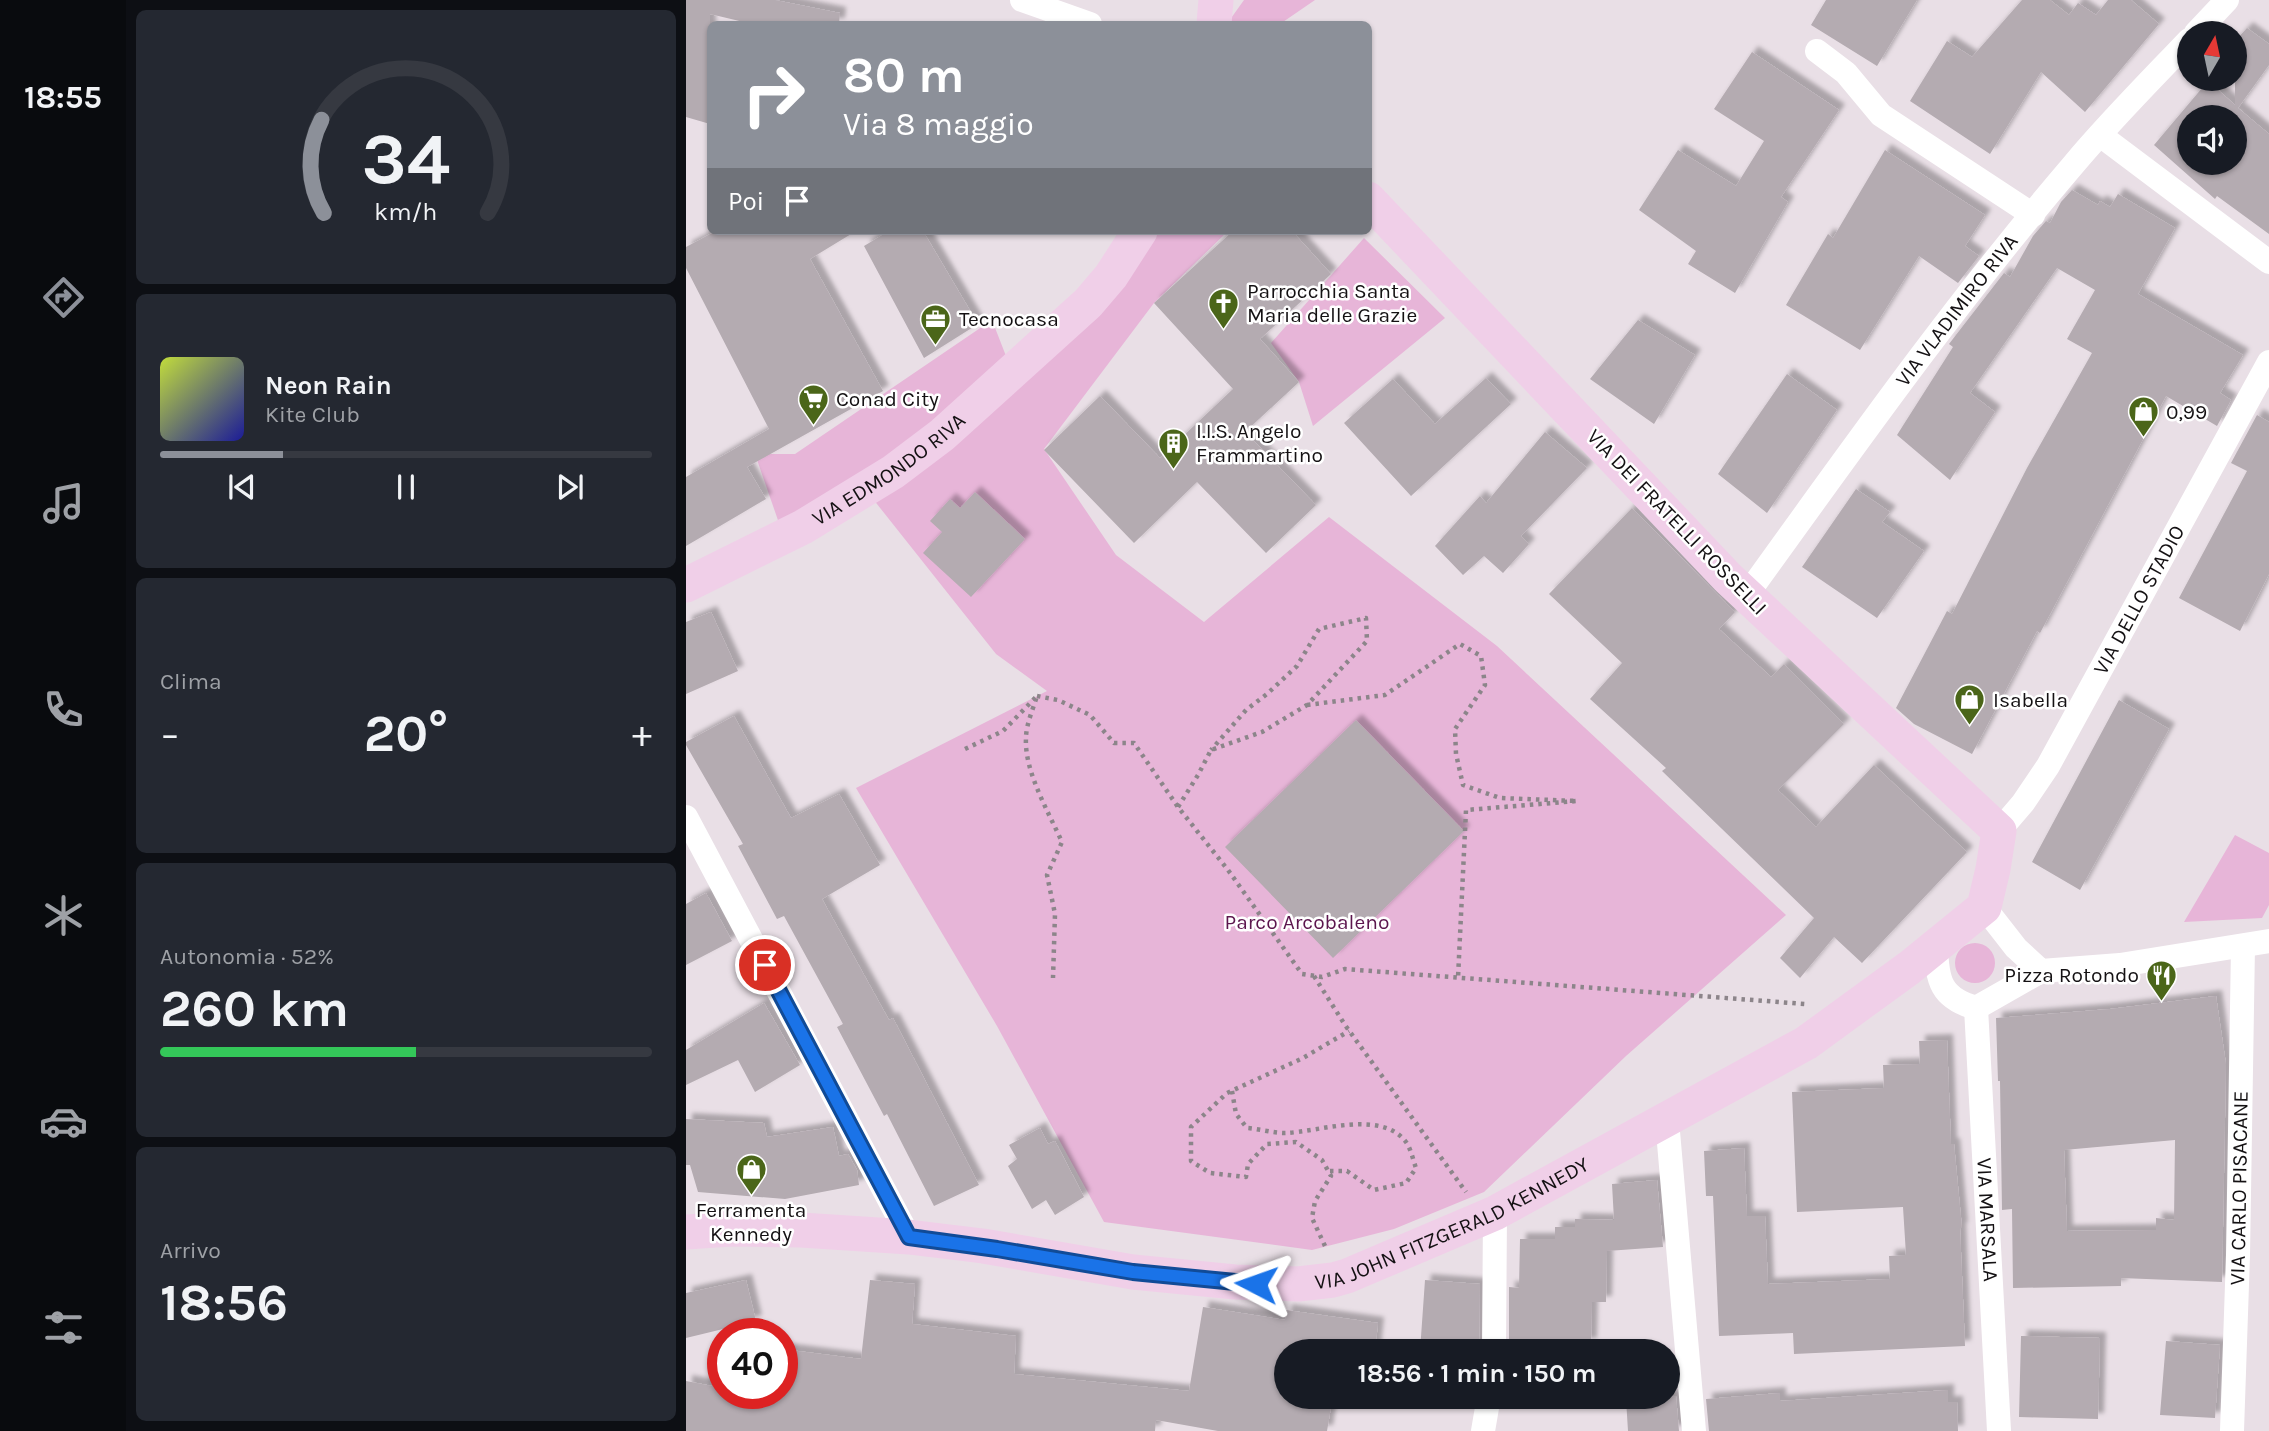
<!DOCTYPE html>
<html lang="it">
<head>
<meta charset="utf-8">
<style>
  :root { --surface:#171b24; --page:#242831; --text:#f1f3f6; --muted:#9ea1a6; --line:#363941; --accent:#8c9099 }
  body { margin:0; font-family:Karla,sans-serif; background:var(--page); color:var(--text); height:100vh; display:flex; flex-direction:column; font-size:26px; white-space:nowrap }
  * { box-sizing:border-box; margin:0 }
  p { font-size:23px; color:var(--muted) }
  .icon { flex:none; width:38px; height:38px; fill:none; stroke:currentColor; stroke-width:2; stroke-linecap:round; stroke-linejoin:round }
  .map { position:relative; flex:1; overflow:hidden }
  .details { display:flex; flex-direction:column; gap:10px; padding:10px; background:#0d0f14; width:560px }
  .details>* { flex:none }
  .top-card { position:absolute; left:21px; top:21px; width:665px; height:214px; border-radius:10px; box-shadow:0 2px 5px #0004; background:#8c9099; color:#fff; overflow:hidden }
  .needle { width:46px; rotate:9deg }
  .buttons { position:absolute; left:1491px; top:21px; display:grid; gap:14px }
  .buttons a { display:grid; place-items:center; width:70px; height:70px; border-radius:50%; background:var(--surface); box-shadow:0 2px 5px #0004; font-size:35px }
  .speed { position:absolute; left:21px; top:1318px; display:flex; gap:14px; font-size:35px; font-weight:700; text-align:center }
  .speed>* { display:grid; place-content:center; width:91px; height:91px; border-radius:50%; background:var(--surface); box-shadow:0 2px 5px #0004; line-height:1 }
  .speed .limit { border:10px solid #d22; background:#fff; color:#111 }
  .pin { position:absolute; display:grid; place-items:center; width:60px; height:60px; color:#fff; margin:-30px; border:4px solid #fff; border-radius:50%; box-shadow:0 2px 7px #0007 }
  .me { position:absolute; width:77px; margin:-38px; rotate:274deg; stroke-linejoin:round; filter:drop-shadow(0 0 5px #0008) }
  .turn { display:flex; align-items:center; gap:24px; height:147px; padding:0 21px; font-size:32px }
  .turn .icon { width:91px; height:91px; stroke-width:2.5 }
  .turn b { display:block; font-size:49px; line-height:60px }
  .then { display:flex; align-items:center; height:66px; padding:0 21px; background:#0003; gap:14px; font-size:26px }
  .big { font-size:52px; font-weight:700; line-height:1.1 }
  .details .tile { flex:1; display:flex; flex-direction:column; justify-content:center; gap:10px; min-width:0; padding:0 24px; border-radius:10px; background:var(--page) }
  .details .dial { align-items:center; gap:0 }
  .dial svg { height:182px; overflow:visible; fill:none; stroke:var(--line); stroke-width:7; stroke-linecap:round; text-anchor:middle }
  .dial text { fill:var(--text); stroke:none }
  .song { display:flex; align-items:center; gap:21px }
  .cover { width:84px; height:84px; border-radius:10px; background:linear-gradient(135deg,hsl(70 70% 55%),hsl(240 70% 35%)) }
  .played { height:7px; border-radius:4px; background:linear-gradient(90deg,var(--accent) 25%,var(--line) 25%) }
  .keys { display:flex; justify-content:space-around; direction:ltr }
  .heat { display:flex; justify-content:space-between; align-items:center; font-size:38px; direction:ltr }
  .charge { height:10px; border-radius:5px; background:linear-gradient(90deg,#34c759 52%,var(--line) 0) }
  .trip { position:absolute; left:588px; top:1339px; width:406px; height:70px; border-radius:35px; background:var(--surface); box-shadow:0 2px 5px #0004; font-weight:700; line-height:70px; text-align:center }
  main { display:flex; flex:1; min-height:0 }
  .tabs { display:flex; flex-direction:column; width:126px; justify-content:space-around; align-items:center; background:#090b0e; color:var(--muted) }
  .tabs .icon { width:49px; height:49px }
  .tabs .current { color:var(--accent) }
  .tabs b { font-size:32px; color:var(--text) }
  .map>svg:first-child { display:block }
  .green { fill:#e7b5d8 }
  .building { fill:#b4abb1; fill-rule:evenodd; filter:url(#shadow) }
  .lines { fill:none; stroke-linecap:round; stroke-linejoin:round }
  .path { stroke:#8c858a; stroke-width:4.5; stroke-dasharray:3.5 5; stroke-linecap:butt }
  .street { stroke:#fff; stroke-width:24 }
  .secondary { stroke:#f0cfe8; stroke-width:35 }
  .route-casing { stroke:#114b97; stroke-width:18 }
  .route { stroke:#1a73e8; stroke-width:12 }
  .labels { text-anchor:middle; stroke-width:5; stroke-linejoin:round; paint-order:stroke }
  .poi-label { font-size:21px; fill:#141113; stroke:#fff; text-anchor:start }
  .street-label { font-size:21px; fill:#141113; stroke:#fff }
  .park-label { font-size:21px; fill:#5c164e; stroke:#fff }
</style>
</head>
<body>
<main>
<nav class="tabs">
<b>18:55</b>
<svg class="icon current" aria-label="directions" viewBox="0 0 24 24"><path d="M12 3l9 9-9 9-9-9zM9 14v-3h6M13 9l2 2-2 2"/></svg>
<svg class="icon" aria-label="music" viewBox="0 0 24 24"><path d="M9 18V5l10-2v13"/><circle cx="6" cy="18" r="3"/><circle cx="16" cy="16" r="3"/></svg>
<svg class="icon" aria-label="phone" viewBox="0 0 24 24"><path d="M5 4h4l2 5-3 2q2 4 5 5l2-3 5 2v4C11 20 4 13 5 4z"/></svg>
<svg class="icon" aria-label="climate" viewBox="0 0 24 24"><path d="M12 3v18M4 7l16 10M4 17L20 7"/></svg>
<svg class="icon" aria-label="car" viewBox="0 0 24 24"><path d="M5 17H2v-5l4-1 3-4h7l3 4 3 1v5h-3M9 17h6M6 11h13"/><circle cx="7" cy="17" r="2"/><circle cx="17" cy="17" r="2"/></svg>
<svg class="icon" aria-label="filters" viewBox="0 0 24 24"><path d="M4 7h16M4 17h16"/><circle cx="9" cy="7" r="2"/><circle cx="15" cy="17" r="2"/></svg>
</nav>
<section class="details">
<div class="tile dial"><svg viewBox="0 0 100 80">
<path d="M14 69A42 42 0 1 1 86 69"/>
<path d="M14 69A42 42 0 0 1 13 28" stroke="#8c9099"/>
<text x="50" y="56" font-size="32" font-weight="700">34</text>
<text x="50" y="72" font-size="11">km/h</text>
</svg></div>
<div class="tile">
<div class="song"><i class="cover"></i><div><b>Neon Rain</b><p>Kite Club</p></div></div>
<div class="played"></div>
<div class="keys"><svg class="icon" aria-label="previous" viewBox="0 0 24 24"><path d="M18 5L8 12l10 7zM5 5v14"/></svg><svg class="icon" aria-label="pause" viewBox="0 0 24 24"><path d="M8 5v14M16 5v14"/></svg><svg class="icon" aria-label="next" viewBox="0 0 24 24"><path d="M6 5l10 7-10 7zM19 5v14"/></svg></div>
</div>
<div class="tile"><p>Clima</p>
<div class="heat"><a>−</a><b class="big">20°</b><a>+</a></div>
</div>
<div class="tile"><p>Autonomia · 52%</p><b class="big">260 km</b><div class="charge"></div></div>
<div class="tile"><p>Arrivo</p><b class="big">18:56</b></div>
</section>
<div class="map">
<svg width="1583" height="1431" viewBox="0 0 1583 1431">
  <defs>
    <filter id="shadow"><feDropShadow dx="6" dy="-6" stdDeviation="2" flood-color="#0004"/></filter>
  </defs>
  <rect width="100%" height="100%" fill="#e9dfe6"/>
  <path class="green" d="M 558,0 L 629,0 L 594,24 L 546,24 L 543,21 Z
    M 464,231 L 542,231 L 468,303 L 358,449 L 430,555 L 518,622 L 643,517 L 811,646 L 1100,915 L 940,1056 L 798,1192 L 708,1229 L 626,1250 L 418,1222 L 311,1026 L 170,788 L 361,691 L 310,654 L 187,499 Z
    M 678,238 L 759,318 L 627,426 L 613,382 L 585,343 Z
    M 306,320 L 320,356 L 209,460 L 94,526 L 69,454 L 109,454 Z
    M 1549,835 L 1583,853 L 1583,905 L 1576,918 L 1498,922 Z
    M1269 963a20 20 0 1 1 40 0a20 20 0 1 1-40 0Z"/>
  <path class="building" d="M 0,0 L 89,0 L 154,13 L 153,24 L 66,24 L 24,14 L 24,124 L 0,117 Z
    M 1140,0 L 1231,0 L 1191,66 L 1125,25 Z
    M 1336,0 L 1364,0 L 1383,15 L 1392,3 L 1410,15 L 1422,0 L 1445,0 L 1473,24 L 1399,112 L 1355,72 L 1304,154 L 1224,101 L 1261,41 L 1286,57 Z
    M 1561,28 L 1583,44 L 1583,65 L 1552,108 L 1583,134 L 1583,234 L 1531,196 L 1529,199 L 1468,145 L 1522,81 L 1549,105 L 1549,41 ZM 1503,117 L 1549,117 L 1549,163 L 1503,163 Z
    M 1066,52 L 1153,110 L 1095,197 L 1102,202 L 1049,293 L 1002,264 L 1010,251 L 953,210 L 992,150 L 1050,186 L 1078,141 L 1028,109 Z
    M 1199,150 L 1299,215 L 1279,246 L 1293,256 L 1272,283 L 1233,256 L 1174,350 L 1100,305 L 1142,234 L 1147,238 Z
    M 1386,190 L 1412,205 L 1414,201 L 1424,207 L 1432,194 L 1489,228 L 1452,294 L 1557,355 L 1534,393 L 1545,400 L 1531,426 L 1480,396 L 1354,633 L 1351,631 L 1286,754 L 1228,724 L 1210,708 L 1261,611 L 1266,614 L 1341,468 L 1406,353 L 1381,339 L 1409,290 L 1371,268 L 1284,393 L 1309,412 L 1264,480 L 1211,435 L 1267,347 L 1263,344 L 1318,273 L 1324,277 L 1347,236 L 1360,221 L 1364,223 L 1375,202 Z
    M 30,231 L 170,231 L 124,259 L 197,391 L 61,467 L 80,499 L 0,546 L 0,477 L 83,429 L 0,268 L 0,247 Z
    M 203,231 L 237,231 L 292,324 L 238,358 L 178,246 Z
    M 547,231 L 606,231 L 645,274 L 574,339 L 613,382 L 559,432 L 630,505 L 580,553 L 511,482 L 448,543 L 358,450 L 414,396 L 474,458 L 547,389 L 468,303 Z
    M 952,320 L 1009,355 L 968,424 L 904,379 Z
    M 1101,374 L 1151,410 L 1081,513 L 1032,474 Z
    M 800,378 L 825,404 L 725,496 L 658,423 L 707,379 L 749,424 Z
    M 1571,415 L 1583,422 L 1583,574 L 1554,631 L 1493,598 L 1561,471 L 1545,463 Z
    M 859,432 L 901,468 L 835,536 L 843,544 L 817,573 L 798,556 L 777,575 L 749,546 L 794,496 L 800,503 Z
    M 1170,489 L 1204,512 L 1196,522 L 1238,551 L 1191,618 L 1116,567 Z
    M 289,492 L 339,539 L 285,597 L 237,553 L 256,532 L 244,521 L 264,499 L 274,508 Z
    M 946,508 L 1049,612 L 1033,629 L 1085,677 L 1098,664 L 1158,724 L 1092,790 L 1130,827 L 1188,765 L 1281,852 L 1176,963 L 1148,937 L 1114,978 L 1094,958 L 1128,918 L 976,771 L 980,768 L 904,699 L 936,663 L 863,594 Z
    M 25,612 L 52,671 L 0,694 L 0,622 Z
    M 1433,700 L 1483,729 L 1394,890 L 1346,862 Z
    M 48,716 L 105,818 L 153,794 L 194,865 L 136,899 L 203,1020 L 207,1018 L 293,1185 L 248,1206 L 201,1114 L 198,1116 L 151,1027 L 157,1024 L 98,916 L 91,919 L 52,846 L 57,844 L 0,745 L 0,742 Z
    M 670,720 L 778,831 L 647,958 L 539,847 Z
    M 20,893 L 46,941 L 0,965 L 0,904 Z
    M 1530,996 L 1540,1064 L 1536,1282 L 1435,1278 L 1435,1286 L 1327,1288 L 1326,1209 L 1316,1210 L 1314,1081 L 1312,1081 L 1310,1018 L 1424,1009 ZM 1489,1140 L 1488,1220 L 1470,1218 L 1470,1230 L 1381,1231 L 1378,1150 Z
    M 78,1003 L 114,1065 L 69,1092 L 52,1060 L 0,1085 L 0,1050 Z
    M 1261,1040 L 1265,1144 L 1268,1144 L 1276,1228 L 1274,1228 L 1279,1346 L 1108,1354 L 1107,1333 L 1033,1336 L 1027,1196 L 1020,1196 L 1018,1151 L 1058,1148 L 1061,1216 L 1079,1216 L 1082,1284 L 1204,1279 L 1203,1256 L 1220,1255 L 1217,1207 L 1111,1212 L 1106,1092 L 1198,1088 L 1197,1065 L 1234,1064 L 1233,1041 Z
    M 0,1119 L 78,1123 L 81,1137 L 147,1127 L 153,1156 L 162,1154 L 171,1170 L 173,1185 L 99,1199 L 12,1192 L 4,1165 L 0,1165 Z
    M 354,1128 L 362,1144 L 369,1141 L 398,1197 L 369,1215 L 360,1200 L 346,1209 L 322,1166 L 331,1159 L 323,1145 Z
    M 971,1180 L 977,1247 L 921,1251 L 920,1302 L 906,1302 L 905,1344 L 823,1342 L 823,1287 L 833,1288 L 834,1239 L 869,1239 L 869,1227 L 889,1227 L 889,1219 L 928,1220 L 926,1184 Z
    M 60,1280 L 70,1321 L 0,1338 L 0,1293 Z
    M 184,1280 L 229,1284 L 226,1324 L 330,1336 L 328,1374 L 503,1391 L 517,1307 L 599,1320 L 600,1310 L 692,1323 L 689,1351 L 600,1351 L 600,1396 L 621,1396 L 646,1401 L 641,1431 L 532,1431 L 470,1420 L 469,1431 L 0,1431 L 0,1381 L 37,1388 L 37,1393 L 96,1393 L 96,1349 L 175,1359 Z
    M 739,1280 L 794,1284 L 793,1351 L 734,1351 Z
    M 1335,1336 L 1414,1338 L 1412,1419 L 1333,1417 Z
    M 1480,1341 L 1534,1345 L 1529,1418 L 1474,1415 Z
    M 1262,1390 L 1262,1402 L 1271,1402 L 1272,1431 L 1023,1431 L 1020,1399 L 1094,1393 L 1094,1401 Z
    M 990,1396 L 993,1431 L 942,1431 L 940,1399 Z"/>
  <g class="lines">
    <path class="path" d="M 351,696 L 372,700 L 404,715 L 428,743 L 448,743 L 492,807 L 542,870 L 616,974 L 636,977 L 659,969 L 1119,1004
      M 621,705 L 699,695 L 774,644 L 795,656 L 799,685 L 769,729 L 770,754 L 777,785 L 814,798 L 891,801 L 780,810 L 772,978
      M 279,749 L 317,731 L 351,696 C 347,709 340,725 340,738 C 338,771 363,813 376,842 L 361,875 L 369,914 L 367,978
      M 492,807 L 512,775 L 525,750 L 576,732 L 621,705 L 681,641 L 680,618 L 633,629 L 611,666 L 581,694 L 560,710 L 525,750
      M 628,976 L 659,1025 L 780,1192
      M 546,1091 L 550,1114 L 561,1128 C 574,1129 587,1133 599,1133 C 633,1132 695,1109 720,1142 C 725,1149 727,1160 730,1168 L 720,1183 L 688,1190 L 661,1171 L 643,1171
      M 639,1246 L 626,1218 L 629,1201 L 645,1176 L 636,1160 L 610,1142 L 581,1144 L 562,1164 L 560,1177 L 524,1173 L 505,1161 L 505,1127 L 541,1093 L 617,1058 L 663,1031"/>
    <g class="street">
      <path d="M 336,0 L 404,24"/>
      <path d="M 1510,33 L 1541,0"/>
      <path d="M 1131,51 L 1160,73 L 1195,115 L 1347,215"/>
      <path d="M 1414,135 L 1583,262"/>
      <path id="s1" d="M 1060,596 C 1166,449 1270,302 1388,164 C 1424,121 1464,81 1503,40"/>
      <path d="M 0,817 L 223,1237"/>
      <path id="s2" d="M 1313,831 L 1337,803 L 1362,766 L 1583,362"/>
      <path d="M 1298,907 L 1330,948 L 1355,971 L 1434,965 L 1583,941"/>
      <path d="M 1250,947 C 1251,981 1255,998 1290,1008 L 1355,971"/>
      <path id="s3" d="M 1290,1008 L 1313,1431"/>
      <path d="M 981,1120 L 1008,1431"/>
      <path d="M 808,1351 L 809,1213"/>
      <path d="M 797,1431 L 803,1396"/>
      <path id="s4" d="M 1546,1431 L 1552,1255 L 1557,946"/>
    </g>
    <g class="secondary">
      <path d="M 528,24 L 530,0"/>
      <path id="s5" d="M 0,585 L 117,527 L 207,472 L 256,435 L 402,303 L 425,276 L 454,231"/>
      <path id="s6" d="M 0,1232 L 45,1229 L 115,1230 L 223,1237 L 297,1246 L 447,1272 L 549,1282 L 612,1284 L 647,1280 L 661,1276 L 809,1213 L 1120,1043 L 1223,968 L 1298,907 L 1307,869 L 1313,831 L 1042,578 L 682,199"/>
    </g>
  </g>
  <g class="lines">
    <defs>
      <path id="route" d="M 79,965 L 223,1237 L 311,1249 L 447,1272 L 570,1284"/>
    </defs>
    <use href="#route" class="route-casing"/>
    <use href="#route" class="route"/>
  </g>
  <defs>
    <symbol id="church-pin" viewBox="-11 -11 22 30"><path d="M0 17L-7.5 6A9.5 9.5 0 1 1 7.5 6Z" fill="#4b6619" stroke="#fff"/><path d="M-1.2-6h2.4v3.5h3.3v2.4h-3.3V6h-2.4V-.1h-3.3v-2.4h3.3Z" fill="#fff"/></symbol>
    <symbol id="office-pin" viewBox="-11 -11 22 30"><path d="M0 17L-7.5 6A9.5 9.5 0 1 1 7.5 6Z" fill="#4b6619" stroke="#fff"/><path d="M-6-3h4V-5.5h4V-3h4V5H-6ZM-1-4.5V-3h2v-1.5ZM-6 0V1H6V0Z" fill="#fff"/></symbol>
    <symbol id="supermarket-pin" viewBox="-11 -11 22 30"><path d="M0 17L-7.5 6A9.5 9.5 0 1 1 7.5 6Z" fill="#4b6619" stroke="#fff"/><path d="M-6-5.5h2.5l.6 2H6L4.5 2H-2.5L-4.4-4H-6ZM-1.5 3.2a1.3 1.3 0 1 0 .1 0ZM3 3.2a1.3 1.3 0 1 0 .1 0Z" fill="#fff"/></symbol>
    <symbol id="shop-pin" viewBox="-11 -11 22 30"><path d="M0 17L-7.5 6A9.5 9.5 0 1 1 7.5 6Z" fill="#4b6619" stroke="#fff"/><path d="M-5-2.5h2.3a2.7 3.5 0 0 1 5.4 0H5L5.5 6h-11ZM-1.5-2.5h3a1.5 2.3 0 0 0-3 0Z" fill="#fff"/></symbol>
    <symbol id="building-pin" viewBox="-11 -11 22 30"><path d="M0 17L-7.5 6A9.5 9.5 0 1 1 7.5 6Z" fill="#4b6619" stroke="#fff"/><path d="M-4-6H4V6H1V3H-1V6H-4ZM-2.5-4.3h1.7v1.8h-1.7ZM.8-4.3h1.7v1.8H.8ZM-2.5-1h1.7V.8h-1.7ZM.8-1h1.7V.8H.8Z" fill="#fff"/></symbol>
    <symbol id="restaurant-pin" viewBox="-11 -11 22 30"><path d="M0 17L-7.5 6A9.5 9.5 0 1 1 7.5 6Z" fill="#4b6619" stroke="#fff"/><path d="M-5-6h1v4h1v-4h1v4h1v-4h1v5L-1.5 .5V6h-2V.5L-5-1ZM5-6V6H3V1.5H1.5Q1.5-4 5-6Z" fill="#fff"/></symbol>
  </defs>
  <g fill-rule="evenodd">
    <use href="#church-pin" x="520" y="286" width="35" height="47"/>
    <use href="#office-pin" x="232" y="302" width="35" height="47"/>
    <use href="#supermarket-pin" x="110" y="382" width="35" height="47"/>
    <use href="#shop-pin" x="1440" y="394" width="35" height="47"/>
    <use href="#building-pin" x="470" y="426" width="35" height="47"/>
    <use href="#shop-pin" x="1266" y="682" width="35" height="47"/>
    <use href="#restaurant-pin" x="1458" y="958" width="35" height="47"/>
    <use href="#shop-pin" x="48" y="1152" width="35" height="47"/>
  </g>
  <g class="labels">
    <g class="poi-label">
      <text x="561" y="298">Parrocchia Santa<tspan x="561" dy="24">Maria delle Grazie</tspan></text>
      <text x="273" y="326">Tecnocasa</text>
      <text x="150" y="406">Conad City</text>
      <text x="1480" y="419">0,99</text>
      <text x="510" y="438">I.I.S. Angelo<tspan x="510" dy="24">Frammartino</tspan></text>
      <text x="1307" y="707">Isabella</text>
      <text x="1453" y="982" text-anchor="end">Pizza Rotondo</text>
      <text x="65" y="1217" text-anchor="middle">Ferramenta<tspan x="65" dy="24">Kennedy</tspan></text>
    </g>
    <g class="street-label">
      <text dy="7" stroke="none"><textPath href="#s1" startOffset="355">VIA VLADIMIRO RIVA</textPath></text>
      <text dy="7" stroke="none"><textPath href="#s5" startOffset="234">VIA EDMONDO RIVA</textPath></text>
      <text transform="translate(991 522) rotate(46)" y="7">VIA DEI FRATELLI ROSSELLI</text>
      <text dy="7" stroke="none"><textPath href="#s2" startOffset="271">VIA DELLO STADIO</textPath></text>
      <text dy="7" stroke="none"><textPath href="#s4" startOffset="243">VIA CARLO PISACANE</textPath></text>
      <text dy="7" stroke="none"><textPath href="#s3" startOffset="212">VIA MARSALA</textPath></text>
      <text dy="7" stroke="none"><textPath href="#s6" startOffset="782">VIA JOHN FITZGERALD KENNEDY</textPath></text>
    </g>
    <g class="park-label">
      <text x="621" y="929">Parco Arcobaleno</text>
    </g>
  </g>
</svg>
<div class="buttons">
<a><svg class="needle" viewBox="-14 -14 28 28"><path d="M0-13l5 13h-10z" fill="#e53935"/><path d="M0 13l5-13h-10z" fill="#9ea1a6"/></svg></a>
<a><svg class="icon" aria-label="sound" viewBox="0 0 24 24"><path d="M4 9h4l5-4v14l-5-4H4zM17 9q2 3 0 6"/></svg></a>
</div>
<div class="speed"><div class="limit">40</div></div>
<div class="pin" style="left:79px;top:965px;background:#d93025"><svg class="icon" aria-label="arrive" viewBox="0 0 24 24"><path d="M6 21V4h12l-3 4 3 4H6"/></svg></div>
<svg class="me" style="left:570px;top:1284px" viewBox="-20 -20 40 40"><path d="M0-17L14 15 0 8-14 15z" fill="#1a73e8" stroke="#fff" stroke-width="4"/></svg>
<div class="trip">18:56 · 1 min · 150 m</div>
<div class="top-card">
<div class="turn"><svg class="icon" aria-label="right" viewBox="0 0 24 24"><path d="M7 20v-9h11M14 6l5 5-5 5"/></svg><div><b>80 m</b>Via 8 maggio</div></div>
<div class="then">Poi<svg class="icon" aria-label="arrive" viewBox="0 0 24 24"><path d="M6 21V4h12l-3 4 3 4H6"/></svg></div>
</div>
</div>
</main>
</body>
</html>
